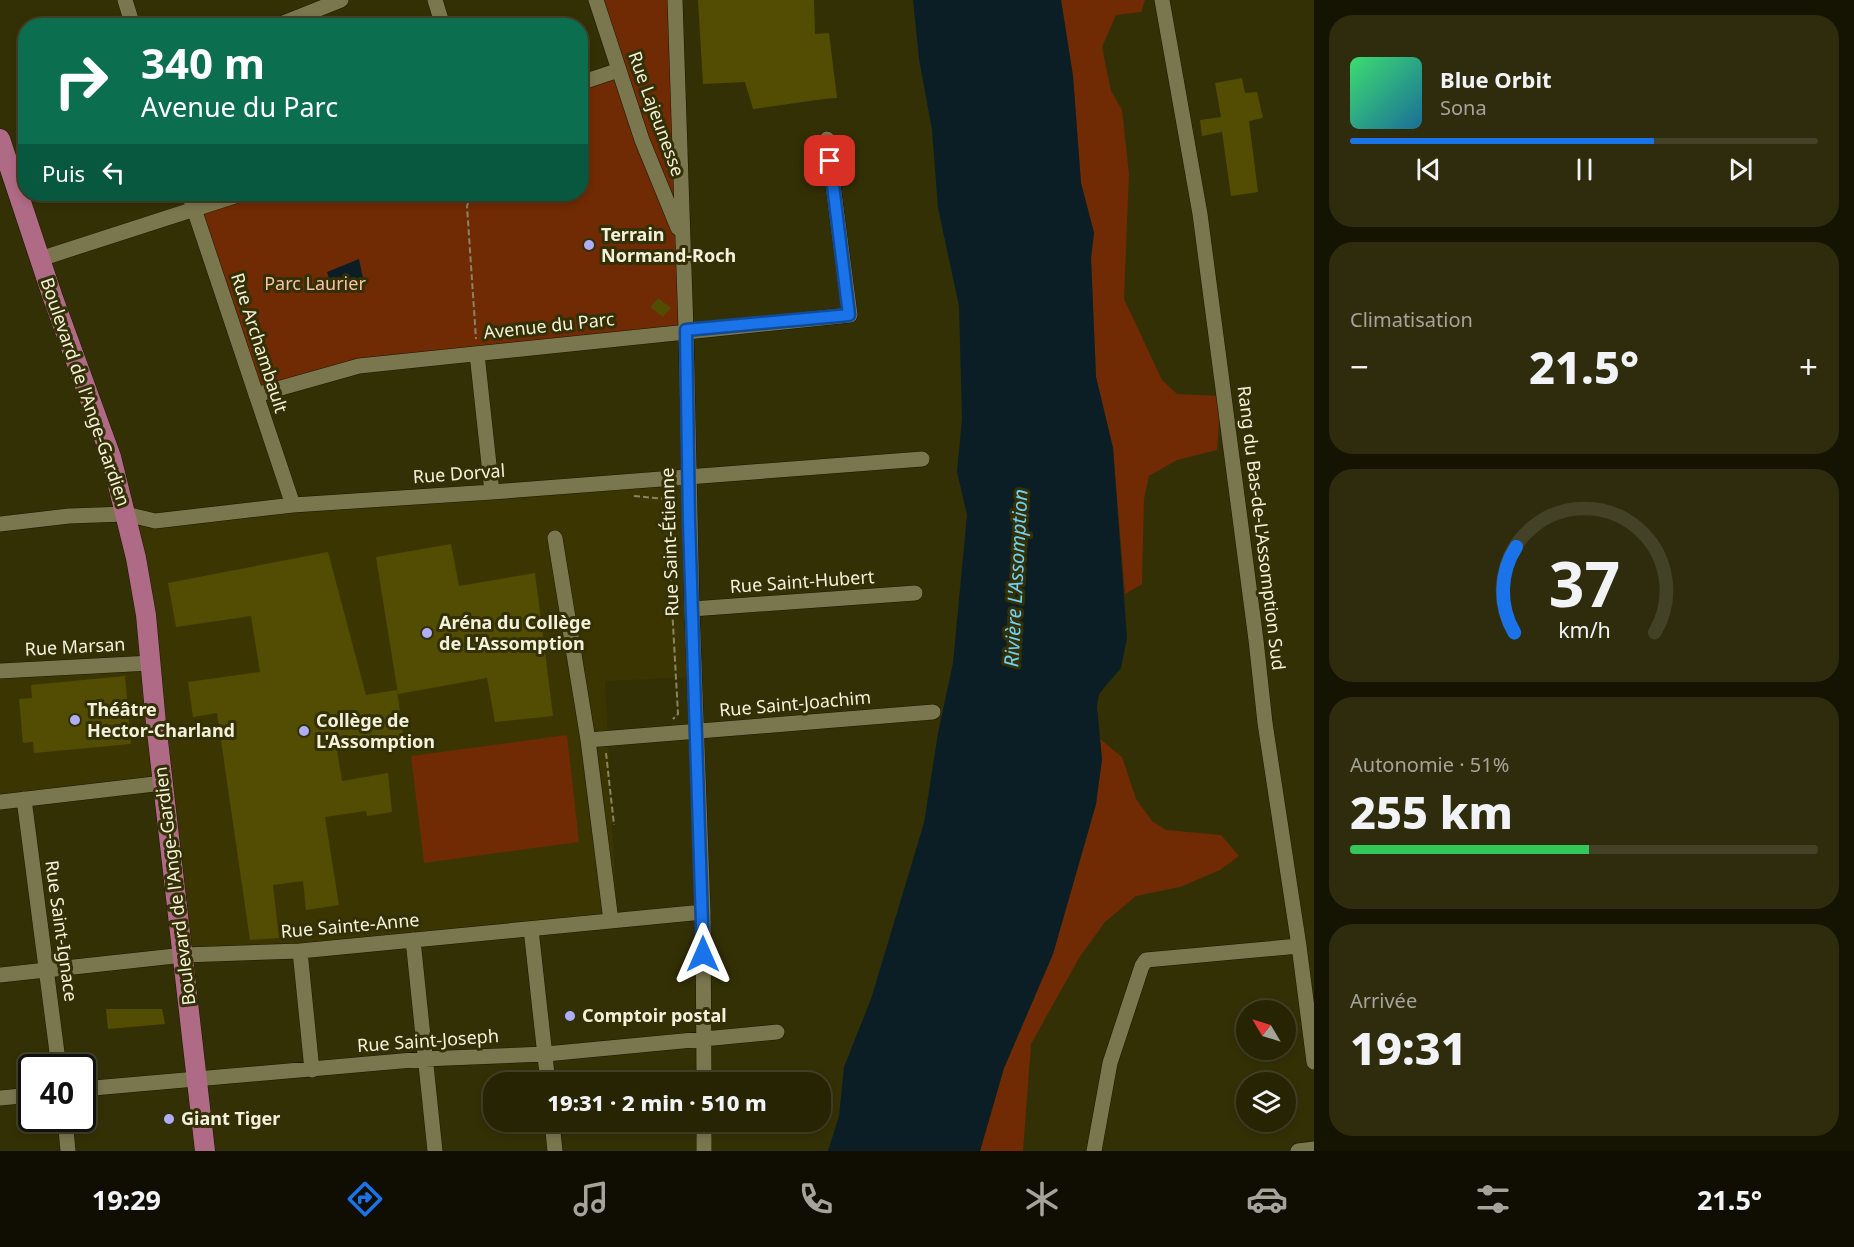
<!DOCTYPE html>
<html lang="fr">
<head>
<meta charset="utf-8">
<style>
  :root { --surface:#272404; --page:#2f2c0e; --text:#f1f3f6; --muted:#a4a49a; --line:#434126; --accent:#1a73e8 }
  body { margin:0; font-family:"Noto Sans",sans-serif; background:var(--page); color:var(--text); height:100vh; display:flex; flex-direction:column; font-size:22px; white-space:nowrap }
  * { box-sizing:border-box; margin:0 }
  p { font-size:20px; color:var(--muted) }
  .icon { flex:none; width:33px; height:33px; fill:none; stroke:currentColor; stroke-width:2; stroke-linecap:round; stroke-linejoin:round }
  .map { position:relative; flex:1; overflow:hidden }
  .side { display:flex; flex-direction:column; gap:15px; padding:15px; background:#151402; width:540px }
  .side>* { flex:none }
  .top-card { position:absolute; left:18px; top:18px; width:570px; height:183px; border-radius:24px; box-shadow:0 3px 9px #0003,0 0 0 2px var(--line); background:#0b6e4f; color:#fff; overflow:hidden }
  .needle { width:39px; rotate:308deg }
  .tools { position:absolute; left:1236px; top:1000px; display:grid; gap:12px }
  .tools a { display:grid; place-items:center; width:60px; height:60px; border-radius:50%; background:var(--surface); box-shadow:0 3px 9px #0003,0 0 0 2px var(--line); font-size:30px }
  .speed { position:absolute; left:18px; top:1054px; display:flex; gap:12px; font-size:30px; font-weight:700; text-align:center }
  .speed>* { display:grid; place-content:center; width:78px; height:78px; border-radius:50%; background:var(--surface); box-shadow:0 3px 9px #0003,0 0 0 2px var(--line); line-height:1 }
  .speed .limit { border:3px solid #111; border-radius:9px; background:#fff; color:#111 }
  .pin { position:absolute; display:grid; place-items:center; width:51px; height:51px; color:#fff; margin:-26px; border-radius:12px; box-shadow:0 3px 9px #0006 }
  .me { position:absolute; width:66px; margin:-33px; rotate:0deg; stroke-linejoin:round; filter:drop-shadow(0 0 4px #0008) }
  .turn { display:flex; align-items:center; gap:21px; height:126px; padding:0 24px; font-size:27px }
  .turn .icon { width:78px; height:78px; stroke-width:2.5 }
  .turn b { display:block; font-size:42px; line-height:51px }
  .then { display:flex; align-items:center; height:57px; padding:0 24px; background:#0003; gap:12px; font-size:22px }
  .big { font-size:45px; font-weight:800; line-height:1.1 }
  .side .widget { flex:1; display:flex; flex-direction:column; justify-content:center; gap:9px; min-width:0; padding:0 21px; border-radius:24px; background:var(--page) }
  .side .dial { align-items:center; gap:0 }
  .dial svg { height:156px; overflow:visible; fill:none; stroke:var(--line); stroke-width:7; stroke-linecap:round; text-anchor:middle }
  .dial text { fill:var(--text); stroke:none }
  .song { display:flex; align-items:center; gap:18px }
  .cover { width:72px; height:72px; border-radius:9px; background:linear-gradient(135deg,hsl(140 70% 55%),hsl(200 70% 35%)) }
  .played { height:6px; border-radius:3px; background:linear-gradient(90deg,var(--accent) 65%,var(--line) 65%) }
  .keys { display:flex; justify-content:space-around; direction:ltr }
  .heat { display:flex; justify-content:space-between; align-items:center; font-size:33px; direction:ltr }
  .charge { height:9px; border-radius:4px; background:linear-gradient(90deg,#34c759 51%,var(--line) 0) }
  .trip { position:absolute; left:483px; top:1072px; width:348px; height:60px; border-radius:24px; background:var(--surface); box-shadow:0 3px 9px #0003,0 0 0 2px var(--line); font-weight:800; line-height:60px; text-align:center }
  .dock { display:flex; height:96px; justify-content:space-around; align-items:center; background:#100e02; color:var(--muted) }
  .dock .icon { width:42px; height:42px }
  .dock .current { color:var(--accent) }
  .dock b { font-size:27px; color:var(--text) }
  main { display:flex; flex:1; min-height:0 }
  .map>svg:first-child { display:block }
  .built { fill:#3b3601 }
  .green { fill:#702a04 }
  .water { fill:#0b1e25 }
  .building { fill:#534c03 }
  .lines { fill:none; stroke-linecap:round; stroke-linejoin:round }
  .minor-casing { stroke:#1a1700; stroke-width:16 }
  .major-casing { stroke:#1a1700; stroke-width:21 }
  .path { stroke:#888564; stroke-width:2; stroke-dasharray:6 3; stroke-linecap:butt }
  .minor { stroke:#7a764e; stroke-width:15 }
  .major { stroke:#af6a85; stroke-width:20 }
  .route-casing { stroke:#114b97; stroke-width:15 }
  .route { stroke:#1a73e8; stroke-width:10 }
  .poi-dot { fill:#aeaefa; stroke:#343006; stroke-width:2 }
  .labels { text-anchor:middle; stroke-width:6; stroke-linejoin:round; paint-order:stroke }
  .street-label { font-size:18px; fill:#f3f1db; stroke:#343006 }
  .poi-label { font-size:18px; font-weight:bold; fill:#f3f1db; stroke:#343006; text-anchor:start }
  .park-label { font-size:18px; fill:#f7c2ac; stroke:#343006 }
  .water-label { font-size:20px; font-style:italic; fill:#71d1f4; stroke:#343006 }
</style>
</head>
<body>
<main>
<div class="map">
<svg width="1314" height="1151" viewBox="0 0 1314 1151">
  <rect width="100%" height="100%" fill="#343006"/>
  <path class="built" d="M 688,476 L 695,677 L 605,681 L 617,920 L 184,955 L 163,783 L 0,802 L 0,671 L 151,663 L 126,514 L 155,521 Z"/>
  <path class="green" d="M 596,0 L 675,0 L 686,330 L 359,366 L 256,395 L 194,209 L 241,194 L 580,194 L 581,83 L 619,70 Z
    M 1061,0 L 1145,0 L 1141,12 L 1116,15 L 1102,47 L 1111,91 L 1122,110 L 1129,174 L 1124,299 L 1162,380 L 1177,394 L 1221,396 L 1217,450 L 1177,460 L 1149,476 L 1144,499 L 1142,584 L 1125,594 L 1113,448 L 1096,377 L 1091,258 L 1094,233 L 1081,183 L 1073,77 Z
    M 567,735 L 579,842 L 424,863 L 411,756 Z
    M 1100,739 L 1122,757 L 1136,799 L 1152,821 L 1166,830 L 1221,835 L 1239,856 L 1220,870 L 1180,887 L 1136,896 L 1105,922 L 1079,958 L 1031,1044 L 1023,1151 L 980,1151 L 1004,1068 L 1053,954 L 1096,804 L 1102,759 Z"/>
  <path class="water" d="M 913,0 L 1061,0 L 1073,76 L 1081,183 L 1094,233 L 1091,258 L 1096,377 L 1113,448 L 1127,638 L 1121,668 L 1099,694 L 1097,707 L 1102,759 L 1096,804 L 1053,954 L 1004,1068 L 980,1151 L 828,1151 L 839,1116 L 844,1067 L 871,999 L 924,823 L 938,733 L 953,663 L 967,515 L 957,472 L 962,419 L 959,306 L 938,208 L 932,130 L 919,59 Z
    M 359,259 L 364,283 L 361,281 L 330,282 L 327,272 Z"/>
  <path class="building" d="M 698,0 L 814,0 L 815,34 L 829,33 L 837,98 L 824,99 L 753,109 L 745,82 L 703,84 Z
    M 1242,78 L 1245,93 L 1257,92 L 1263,118 L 1249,121 L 1258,192 L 1231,196 L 1222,132 L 1202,136 L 1200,120 L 1221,117 L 1215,83 Z
    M 658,298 L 671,308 L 663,317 L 650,307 Z
    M 451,544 L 459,586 L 535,573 L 553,716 L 495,722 L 487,678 L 398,694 L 376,557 Z
    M 328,552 L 366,695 L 397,690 L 404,740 L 337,750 L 342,781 L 388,773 L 392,812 L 367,816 L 366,811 L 325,817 L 339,905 L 306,910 L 303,881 L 273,885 L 279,938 L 250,940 L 217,713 L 193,717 L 188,682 L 260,672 L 251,616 L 176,627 L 168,583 Z
    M 125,676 L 131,744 L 34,753 L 33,742 L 23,743 L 19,699 L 32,698 L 31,685 Z
    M 106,1009 L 162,1009 L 165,1024 L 108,1029 Z"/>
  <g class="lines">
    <defs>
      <path id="minor" d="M 125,0 L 133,26
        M 435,0 L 443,26
        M 596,0 L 642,140 L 678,228
        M 675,0 L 686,330 L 692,609 L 703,912 L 704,1083
        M 1162,0 L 1200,214 L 1256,640 L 1265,723 L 1299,946 L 1314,1062
        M 276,26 L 341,0
        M 580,83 L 619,70
        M 189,194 L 293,505
        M 40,259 L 241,194
        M 477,354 L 492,492
        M 256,395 L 359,366 L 850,315 L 827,139
        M 0,524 L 69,516 L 126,514 L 155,521 L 293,505 L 492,492 L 922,459
        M 555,538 L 588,740 L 611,921
        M 692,609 L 915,593
        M 0,671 L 151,663
        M 588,740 L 933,712
        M 24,799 L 59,1068
        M 0,802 L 163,783
        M 531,929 L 548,1083
        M 413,940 L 435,1151
        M 300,951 L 312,1070
        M 0,975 L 184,955 L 300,951 L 703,912
        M 82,1089 L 424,1059 L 546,1054 L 777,1032
        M 0,1098 L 32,1095
        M 65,1119 L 68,1151
        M 552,1122 L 555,1151
        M 704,1122 L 704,1151
        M 1094,1151 L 1110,1063 L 1142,966 L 1146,960 L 1299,946
        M 1298,1151 L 1314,1149"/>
      <path id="major" d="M 0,139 L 53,298 L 111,457 L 136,558 L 146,615 L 156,723 L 205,1151"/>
    </defs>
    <use href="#minor" class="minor-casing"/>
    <use href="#major" class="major-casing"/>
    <path class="path" d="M 471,194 L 467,206 L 476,339
      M 634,496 L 666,499 L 678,714 L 673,719
      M 606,753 L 614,825"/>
    <use href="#minor" class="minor"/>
    <use href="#major" class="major"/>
  </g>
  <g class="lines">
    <defs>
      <path id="route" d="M 703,954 L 689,521 L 686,330 L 849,315 L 830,161"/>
    </defs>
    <use href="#route" class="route-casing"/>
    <use href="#route" class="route"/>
  </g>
  <g class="poi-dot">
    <circle cx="589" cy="245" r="6"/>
    <circle cx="427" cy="633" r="6"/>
    <circle cx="75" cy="720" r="6"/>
    <circle cx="304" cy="731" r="6"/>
    <circle cx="570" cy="1016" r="6"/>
    <circle cx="169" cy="1119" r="6"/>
  </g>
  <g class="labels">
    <g class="street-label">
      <text transform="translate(656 114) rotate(70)" y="6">Rue Lajeunesse</text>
      <text transform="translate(549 326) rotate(-6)" y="6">Avenue du Parc</text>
      <text transform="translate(259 343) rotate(72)" y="6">Rue Archambault</text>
      <text transform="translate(85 392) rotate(71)" y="6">Boulevard de l'Ange-Gardien</text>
      <text transform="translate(459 474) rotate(-4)" y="6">Rue Dorval</text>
      <text transform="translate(1261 528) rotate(83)" y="6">Rang du Bas-de-L'Assomption Sud</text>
      <text transform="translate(670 542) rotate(-92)" y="6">Rue Saint-Étienne</text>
      <text transform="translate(802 582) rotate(-4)" y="6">Rue Saint-Hubert</text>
      <text transform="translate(75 647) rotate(-3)" y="6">Rue Marsan</text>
      <text transform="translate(795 704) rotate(-5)" y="6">Rue Saint-Joachim</text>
      <text transform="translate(175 886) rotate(-97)" y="6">Boulevard de l'Ange-Gardien</text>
      <text transform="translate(350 926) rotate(-5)" y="6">Rue Sainte-Anne</text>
      <text transform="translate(61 931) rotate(82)" y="6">Rue Saint-Ignace</text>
      <text transform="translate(428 1041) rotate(-4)" y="6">Rue Saint-Joseph</text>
    </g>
    <g class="poi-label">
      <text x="601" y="241">Terrain<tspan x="601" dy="21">Normand-Roch</tspan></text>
      <text x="439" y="629">Aréna du Collège<tspan x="439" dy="21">de L'Assomption</tspan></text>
      <text x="87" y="716">Théâtre<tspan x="87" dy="21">Hector-Charland</tspan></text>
      <text x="316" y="727">Collège de<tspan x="316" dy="21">L'Assomption</tspan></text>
      <text x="582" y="1022">Comptoir postal</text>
      <text x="181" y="1125">Giant Tiger</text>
    </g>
    <g class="park-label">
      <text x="315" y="290">Parc Laurier</text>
    </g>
    <g class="water-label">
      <text transform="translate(1016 578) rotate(-87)" y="7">Rivière L'Assomption</text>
    </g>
  </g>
</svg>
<div class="tools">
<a><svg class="needle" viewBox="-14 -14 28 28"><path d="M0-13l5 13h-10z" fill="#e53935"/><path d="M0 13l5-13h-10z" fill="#a4a49a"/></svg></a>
<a><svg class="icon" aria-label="layers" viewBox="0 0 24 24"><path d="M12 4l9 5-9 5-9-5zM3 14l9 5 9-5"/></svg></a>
</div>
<div class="speed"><div class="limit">40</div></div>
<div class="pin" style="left:830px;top:161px;background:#d93025"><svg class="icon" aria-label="arrive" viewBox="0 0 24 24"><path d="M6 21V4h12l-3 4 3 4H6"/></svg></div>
<svg class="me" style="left:703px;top:954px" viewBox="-20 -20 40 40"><path d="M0-17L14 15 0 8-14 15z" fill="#1a73e8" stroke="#fff" stroke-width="4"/></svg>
<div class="trip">19:31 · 2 min · 510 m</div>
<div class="top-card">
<div class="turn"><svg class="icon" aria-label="right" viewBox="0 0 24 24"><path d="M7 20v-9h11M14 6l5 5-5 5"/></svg><div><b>340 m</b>Avenue du Parc</div></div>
<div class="then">Puis<svg class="icon" aria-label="left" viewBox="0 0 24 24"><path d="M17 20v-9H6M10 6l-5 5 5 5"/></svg></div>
</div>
</div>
<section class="side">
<div class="widget">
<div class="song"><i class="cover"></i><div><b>Blue Orbit</b><p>Sona</p></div></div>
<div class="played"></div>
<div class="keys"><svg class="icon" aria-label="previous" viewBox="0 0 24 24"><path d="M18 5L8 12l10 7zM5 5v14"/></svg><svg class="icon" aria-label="pause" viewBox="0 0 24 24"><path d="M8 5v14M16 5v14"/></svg><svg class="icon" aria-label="next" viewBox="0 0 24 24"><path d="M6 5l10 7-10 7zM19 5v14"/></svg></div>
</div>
<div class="widget"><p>Climatisation</p>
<div class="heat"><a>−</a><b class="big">21.5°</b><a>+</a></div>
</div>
<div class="widget dial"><svg viewBox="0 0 100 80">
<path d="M14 69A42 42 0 1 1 86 69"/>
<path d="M14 69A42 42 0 0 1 15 25" stroke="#1a73e8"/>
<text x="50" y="56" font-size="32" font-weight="700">37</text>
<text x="50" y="72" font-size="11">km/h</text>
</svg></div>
<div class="widget"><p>Autonomie · 51%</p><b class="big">255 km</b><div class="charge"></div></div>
<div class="widget"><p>Arrivée</p><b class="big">19:31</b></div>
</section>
</main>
<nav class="dock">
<b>19:29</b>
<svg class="icon current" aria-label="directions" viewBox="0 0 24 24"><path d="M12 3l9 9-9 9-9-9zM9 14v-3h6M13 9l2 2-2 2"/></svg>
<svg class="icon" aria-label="music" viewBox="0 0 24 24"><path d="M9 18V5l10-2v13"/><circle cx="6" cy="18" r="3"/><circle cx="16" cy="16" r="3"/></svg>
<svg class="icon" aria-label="phone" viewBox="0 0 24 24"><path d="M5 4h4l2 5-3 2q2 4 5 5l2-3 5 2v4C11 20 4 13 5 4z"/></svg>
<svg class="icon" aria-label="climate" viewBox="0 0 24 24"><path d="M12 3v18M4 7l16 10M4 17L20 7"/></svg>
<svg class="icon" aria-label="car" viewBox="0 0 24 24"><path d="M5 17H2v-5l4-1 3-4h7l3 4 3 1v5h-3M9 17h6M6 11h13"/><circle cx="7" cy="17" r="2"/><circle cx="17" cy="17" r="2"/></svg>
<svg class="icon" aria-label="filters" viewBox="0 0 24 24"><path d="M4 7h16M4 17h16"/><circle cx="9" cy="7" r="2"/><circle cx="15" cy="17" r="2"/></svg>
<b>21.5°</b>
</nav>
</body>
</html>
